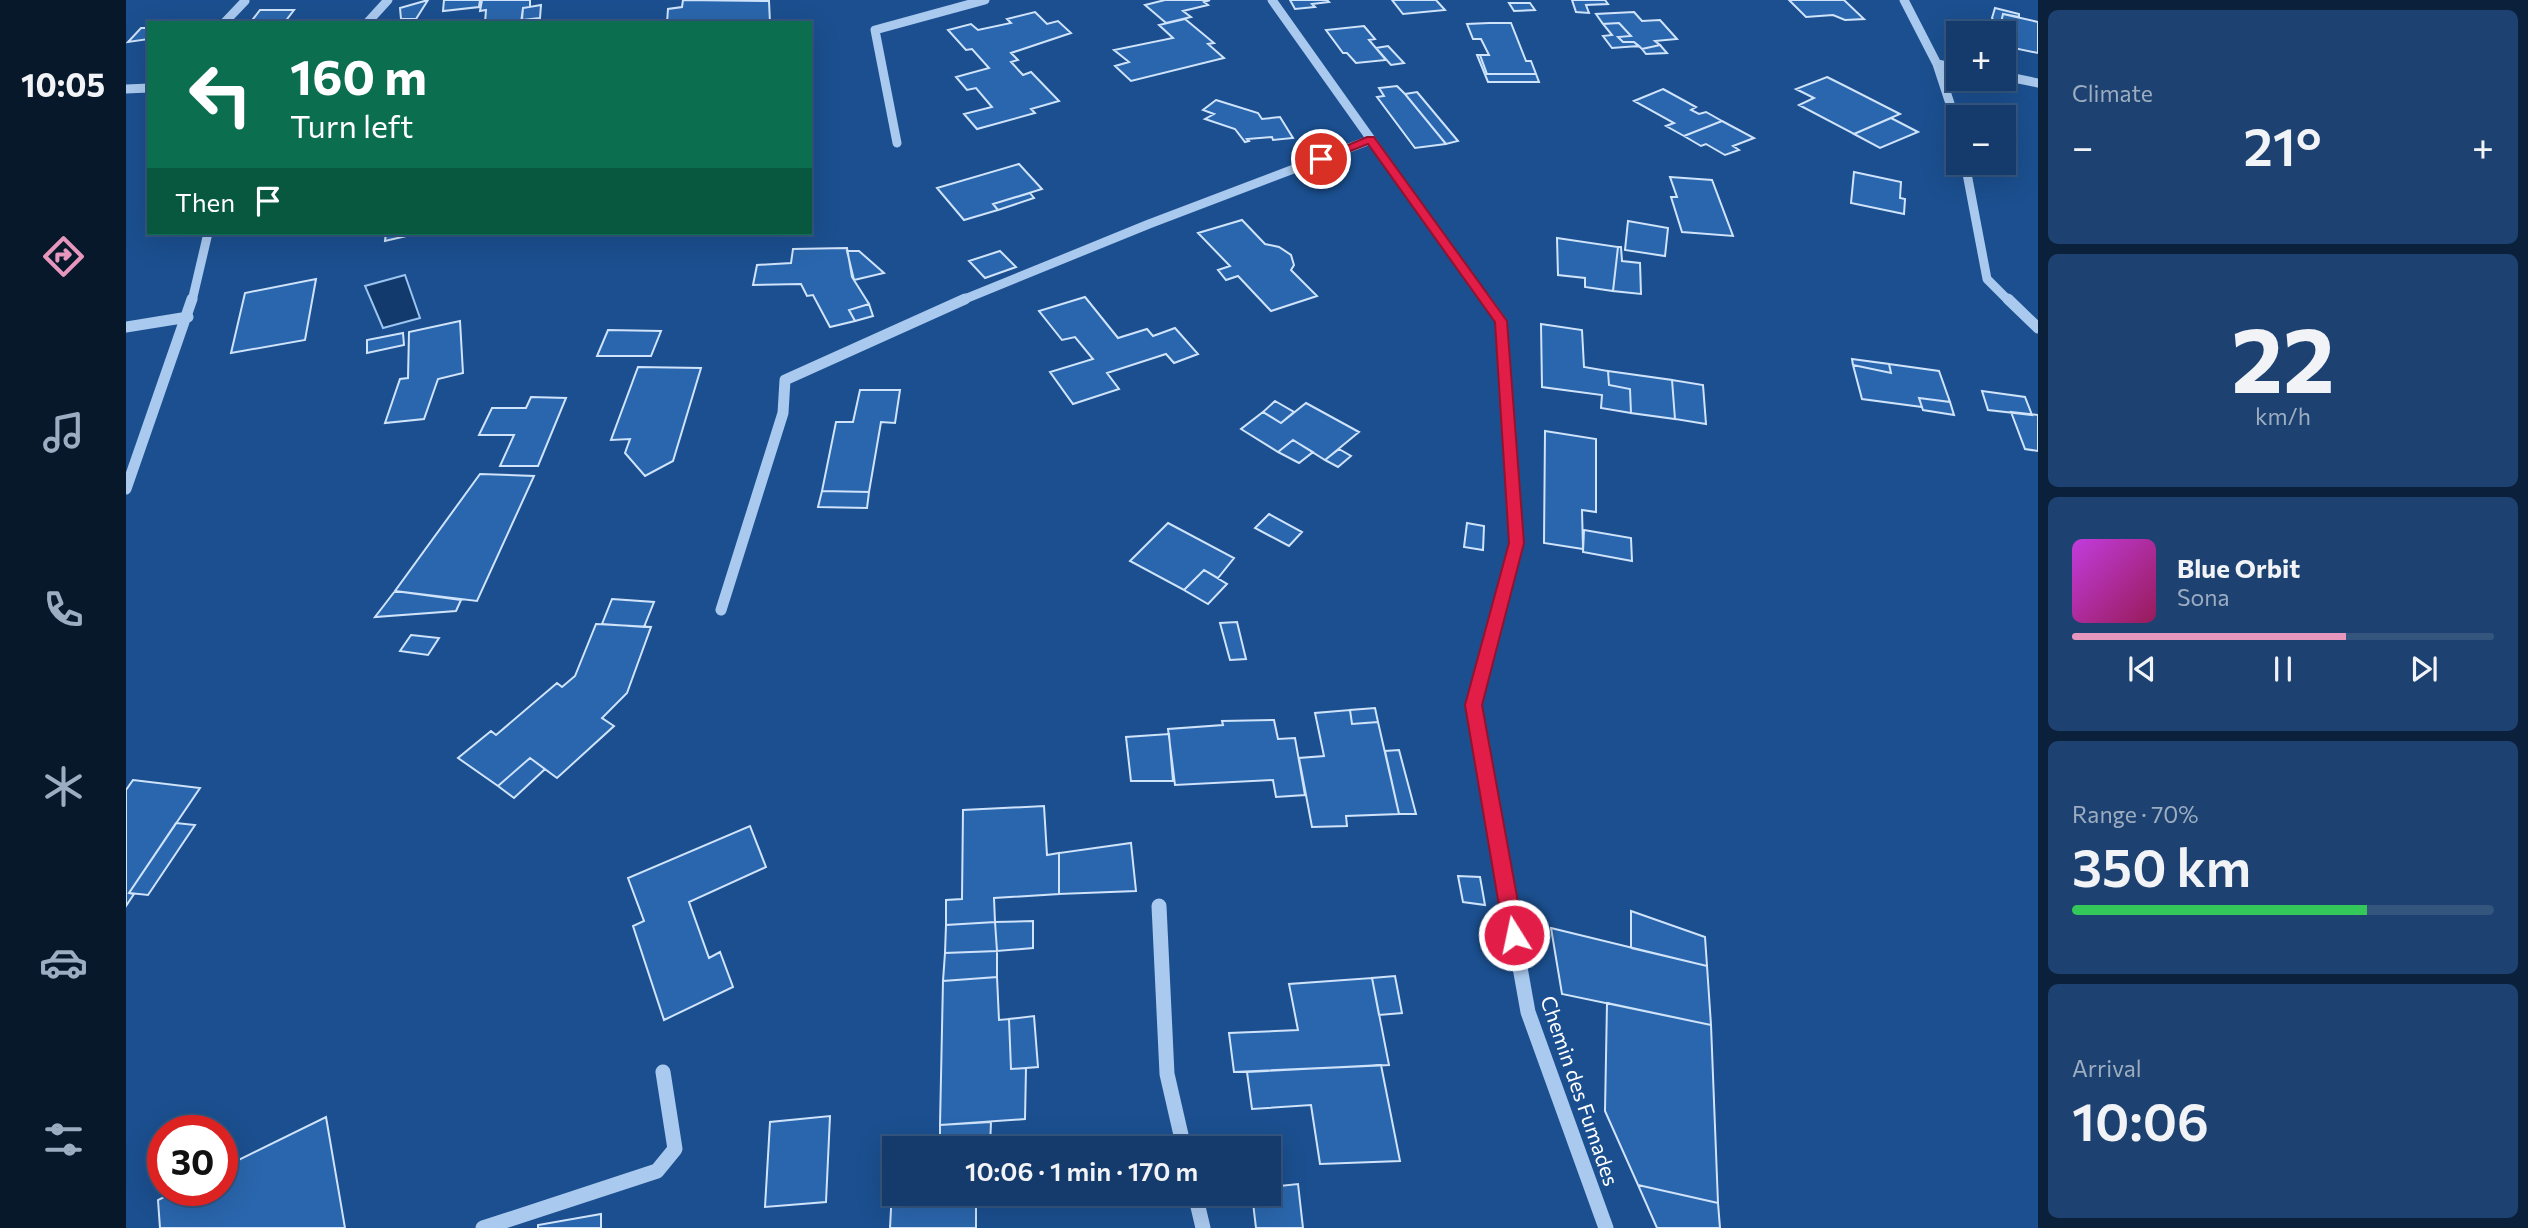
<!DOCTYPE html>
<html lang="en">
<head>
<meta charset="utf-8">
<style>
  :root { --surface:#143b6b; --page:#1d4271; --text:#f1f3f6; --muted:#9dadc1; --line:#33557e; --accent:#e797bd }
  body { margin:0; font-family:Commissioner,sans-serif; background:var(--page); color:var(--text); height:100vh; display:flex; flex-direction:column; font-size:26px; white-space:nowrap }
  * { box-sizing:border-box; margin:0 }
  p { font-size:23px; color:var(--muted) }
  .icon { flex:none; width:38px; height:38px; fill:none; stroke:currentColor; stroke-width:2; stroke-linecap:round; stroke-linejoin:round }
  .map { position:relative; flex:1; overflow:hidden }
  .side { display:flex; flex-direction:column; gap:10px; padding:10px; background:#0b203b; width:490px }
  .side>* { flex:none }
  .guide { position:absolute; left:21px; top:21px; width:665px; height:214px; border-radius:0px; box-shadow:0 7px 28px #0002,0 0 0 2px var(--line); background:#0b6e4f; color:#fff; overflow:hidden }
  .buttons { position:absolute; left:1820px; top:21px; display:grid; gap:14px }
  .buttons a { display:grid; place-items:center; width:70px; height:70px; border-radius:0px; background:var(--surface); box-shadow:0 7px 28px #0002,0 0 0 2px var(--line); font-size:35px }
  .speed { position:absolute; left:21px; top:1115px; display:flex; gap:14px; font-size:35px; font-weight:700; text-align:center }
  .speed>* { display:grid; place-content:center; width:91px; height:91px; border-radius:50%; background:var(--surface); box-shadow:0 7px 28px #0002,0 0 0 2px var(--line); line-height:1 }
  .speed .limit { border:10px solid #d22; background:#fff; color:#111 }
  .pin { position:absolute; display:grid; place-items:center; width:60px; height:60px; color:#fff; margin:-30px; border:4px solid #fff; border-radius:50%; box-shadow:0 2px 7px #0007 }
  .me { position:absolute; width:77px; margin:-38px; rotate:350deg; stroke-linejoin:round; filter:drop-shadow(0 0 5px #0008) }
  .turn { display:flex; align-items:center; gap:24px; height:147px; padding:0 28px; font-size:32px }
  .turn .icon { width:91px; height:91px; stroke-width:2.5 }
  .turn b { display:block; font-size:49px; line-height:60px }
  .then { display:flex; align-items:center; height:66px; padding:0 28px; background:#0003; gap:14px; font-size:26px }
  .big { font-size:52px; font-weight:600; line-height:1.1 }
  .side .card { flex:1; display:flex; flex-direction:column; justify-content:center; gap:10px; min-width:0; padding:0 24px; border-radius:10px; background:var(--page) }
  .side .dial { align-items:center; gap:0 }
  .dial b { font-size:91px; line-height:1 }
  .song { display:flex; align-items:center; gap:21px }
  .cover { width:84px; height:84px; border-radius:10px; background:linear-gradient(135deg,hsl(290 70% 55%),hsl(330 70% 35%)) }
  .played { height:7px; border-radius:4px; background:linear-gradient(90deg,var(--accent) 65%,var(--line) 65%) }
  .keys { display:flex; justify-content:space-around; direction:ltr }
  .heat { display:flex; justify-content:space-between; align-items:center; font-size:38px; direction:ltr }
  .charge { height:10px; border-radius:5px; background:linear-gradient(90deg,#34c759 70%,var(--line) 0) }
  .trip { position:absolute; left:756px; top:1136px; width:399px; height:70px; border-radius:0px; background:var(--surface); box-shadow:0 7px 28px #0002,0 0 0 2px var(--line); font-weight:600; line-height:70px; text-align:center }
  main { display:flex; flex:1; min-height:0 }
  .tab-bar { display:flex; flex-direction:column; width:126px; justify-content:space-around; align-items:center; background:#08182b; color:var(--muted) }
  .tab-bar .icon { width:49px; height:49px }
  .tab-bar .active { color:var(--accent) }
  .tab-bar b { font-size:32px; color:var(--text) }
  .map>svg:first-child { display:block }
  .water { fill:#123a6d; stroke:#9cc4f0; stroke-width:2 }
  .building { fill:#2a66ad; stroke:#cfe3fa; stroke-width:2 }
  .lines { fill:none; stroke-linecap:round; stroke-linejoin:round }
  .minor-far2 { stroke:#a9c9ee; stroke-width:9 }
  .minor-far1 { stroke:#a9c9ee; stroke-width:11 }
  .minor { stroke:#a9c9ee; stroke-width:15 }
  .route { fill:#e11d48; stroke:#92132f; stroke-width:2 }
  .labels { text-anchor:middle; stroke-width:7; stroke-linejoin:round; paint-order:stroke }
  .street-label { font-size:21px; fill:#fff; stroke:#1b4f8f }
</style>
</head>
<body>
<main>
<nav class="tab-bar">
<b>10:05</b>
<svg class="icon active" aria-label="directions" viewBox="0 0 24 24"><path d="M12 3l9 9-9 9-9-9zM9 14v-3h6M13 9l2 2-2 2"/></svg>
<svg class="icon" aria-label="music" viewBox="0 0 24 24"><path d="M9 18V5l10-2v13"/><circle cx="6" cy="18" r="3"/><circle cx="16" cy="16" r="3"/></svg>
<svg class="icon" aria-label="phone" viewBox="0 0 24 24"><path d="M5 4h4l2 5-3 2q2 4 5 5l2-3 5 2v4C11 20 4 13 5 4z"/></svg>
<svg class="icon" aria-label="climate" viewBox="0 0 24 24"><path d="M12 3v18M4 7l16 10M4 17L20 7"/></svg>
<svg class="icon" aria-label="car" viewBox="0 0 24 24"><path d="M5 17H2v-5l4-1 3-4h7l3 4 3 1v5h-3M9 17h6M6 11h13"/><circle cx="7" cy="17" r="2"/><circle cx="17" cy="17" r="2"/></svg>
<svg class="icon" aria-label="filters" viewBox="0 0 24 24"><path d="M4 7h16M4 17h16"/><circle cx="9" cy="7" r="2"/><circle cx="15" cy="17" r="2"/></svg>
</nav>
<div class="map">
<svg width="1912" height="1228" viewBox="0 0 1912 1228">
  <rect width="100%" height="100%" fill="#1b4f8f"/>
  <path class="water" d="M 279,275 L 294,318 L 257,328 L 239,286 Z"/>
  <path class="building" d="M 302,0 L 290,19 L 275,19 L 274,8 Z
    M 318,0 L 354,0 L 353,7 L 317,11 Z
    M 356,0 L 404,0 L 404,7 L 397,8 L 395,23 L 359,23 L 360,10 L 354,11 Z
    M 557,0 L 643,1 L 644,23 L 541,23 L 542,9 L 556,7 Z
    M 1039,0 L 1084,0 L 1078,2 L 1082,5 L 1057,11 L 1065,17 L 1040,23 L 1019,5 Z
    M 1164,0 L 1201,0 L 1203,2 L 1186,4 L 1189,7 L 1169,9 Z
    M 1266,0 L 1310,0 L 1319,10 L 1277,14 Z
    M 1446,0 L 1479,0 L 1482,4 L 1460,5 L 1463,13 L 1450,12 Z
    M 1663,0 L 1718,0 L 1738,19 L 1719,20 L 1707,15 L 1680,17 Z
    M 1383,3 L 1404,3 L 1409,10 L 1388,11 Z
    M 415,5 L 414,18 L 396,20 L 397,8 Z
    M 1869,8 L 1893,14 L 1893,17 L 1877,14 L 1875,23 L 1868,21 L 1866,18 Z
    M 134,10 L 168,10 L 158,23 L 124,23 Z
    M 909,12 L 921,24 L 932,21 L 945,33 L 885,53 L 892,60 L 885,62 L 897,75 L 905,72 L 933,101 L 905,109 L 909,113 L 851,129 L 838,114 L 866,107 L 850,88 L 841,90 L 830,77 L 863,68 L 846,49 L 840,50 L 822,30 L 845,24 L 852,30 L 885,23 L 881,19 Z
    M 1508,12 L 1516,21 L 1534,20 L 1551,39 L 1529,41 L 1534,45 L 1516,49 L 1508,42 L 1497,42 L 1492,37 L 1505,36 L 1493,23 L 1477,24 L 1470,14 Z
    M 1877,14 L 1912,22 L 1912,53 L 1878,46 L 1878,33 L 1865,31 L 1868,21 L 1875,23 Z
    M 1059,19 L 1088,43 L 1082,44 L 1098,58 L 1005,81 L 989,66 L 1003,62 L 988,50 L 1047,38 L 1033,25 Z
    M 1363,23 L 1385,23 L 1400,61 L 1405,61 L 1410,74 L 1361,74 L 1354,55 L 1363,55 L 1355,39 L 1347,39 L 1341,24 Z
    M 1493,23 L 1505,36 L 1492,37 L 1497,42 L 1508,42 L 1513,46 L 1486,48 L 1477,36 L 1486,35 L 1477,24 Z
    M 1238,26 L 1249,39 L 1243,40 L 1260,60 L 1230,63 L 1221,53 L 1217,53 L 1200,30 Z
    M 15,28 L 23,28 L 23,39 L 2,42 Z
    M 1534,45 L 1541,53 L 1520,54 L 1516,49 Z
    M 1262,46 L 1278,63 L 1265,65 L 1250,48 Z
    M 1351,55 L 1354,55 L 1361,74 L 1410,74 L 1413,82 L 1362,82 Z
    M 1701,77 L 1719,86 L 1774,114 L 1728,134 L 1673,105 L 1688,98 L 1670,89 Z
    M 1271,86 L 1279,94 L 1320,144 L 1289,148 L 1251,97 L 1258,96 L 1253,88 Z
    M 1537,89 L 1570,107 L 1565,110 L 1573,114 L 1580,112 L 1596,121 L 1558,136 L 1540,126 L 1548,123 L 1508,101 Z
    M 1291,92 L 1332,141 L 1320,144 L 1279,94 Z
    M 1090,100 L 1132,113 L 1136,119 L 1154,117 L 1167,138 L 1147,140 L 1146,137 L 1121,139 L 1123,141 L 1119,142 L 1109,129 L 1079,119 L 1088,114 L 1077,110 Z
    M 1765,118 L 1792,132 L 1754,148 L 1728,134 Z
    M 1596,121 L 1628,138 L 1607,146 L 1613,150 L 1599,155 L 1580,144 L 1575,146 L 1558,136 Z
    M 893,164 L 916,189 L 867,204 L 872,210 L 838,220 L 811,188 Z
    M 1728,172 L 1775,182 L 1774,198 L 1779,199 L 1778,214 L 1725,203 Z
    M 1544,177 L 1586,180 L 1607,236 L 1556,232 L 1545,197 L 1551,197 Z
    M 904,193 L 908,198 L 872,210 L 867,204 Z
    M 1116,220 L 1139,244 L 1153,247 L 1165,255 L 1168,265 L 1165,270 L 1191,296 L 1145,311 L 1112,276 L 1100,280 L 1092,270 L 1104,266 L 1072,233 Z
    M 1502,221 L 1542,228 L 1539,256 L 1499,250 Z
    M 260,233 L 285,233 L 285,235 L 259,241 Z
    M 1431,238 L 1492,247 L 1487,291 L 1459,287 L 1459,278 L 1432,275 Z
    M 1492,247 L 1495,247 L 1496,261 L 1514,263 L 1515,294 L 1487,291 Z
    M 721,248 L 726,277 L 743,304 L 723,310 L 729,321 L 704,327 L 687,295 L 681,296 L 675,284 L 627,285 L 631,265 L 665,263 L 667,249 Z
    M 721,251 L 733,251 L 758,273 L 728,280 Z
    M 874,251 L 890,267 L 859,278 L 843,261 Z
    M 190,279 L 179,340 L 105,353 L 119,293 Z
    M 959,297 L 992,338 L 1021,329 L 1027,336 L 1049,328 L 1072,354 L 1048,363 L 1040,354 L 981,373 L 993,389 L 947,404 L 924,372 L 967,359 L 949,337 L 936,340 L 913,311 Z
    M 743,304 L 747,316 L 729,321 L 723,310 Z
    M 334,321 L 337,373 L 312,379 L 298,419 L 259,423 L 274,379 L 282,378 L 283,332 Z
    M 1415,324 L 1456,330 L 1458,367 L 1482,371 L 1483,385 L 1504,389 L 1505,413 L 1475,408 L 1476,395 L 1416,387 Z
    M 482,330 L 535,331 L 525,356 L 471,356 Z
    M 277,333 L 278,345 L 241,353 L 241,340 Z
    M 1726,359 L 1763,364 L 1765,373 L 1727,365 Z
    M 1763,364 L 1813,371 L 1824,402 L 1793,398 L 1796,407 L 1736,399 L 1727,365 L 1765,373 Z
    M 512,367 L 575,368 L 547,461 L 519,476 L 499,453 L 504,439 L 485,440 Z
    M 1482,371 L 1546,380 L 1549,419 L 1505,413 L 1504,389 L 1483,385 Z
    M 1546,380 L 1577,385 L 1580,424 L 1549,419 Z
    M 734,390 L 774,390 L 769,423 L 755,422 L 743,492 L 696,491 L 710,422 L 727,422 Z
    M 1856,391 L 1899,397 L 1906,415 L 1862,410 Z
    M 405,397 L 440,398 L 412,466 L 374,466 L 388,435 L 353,435 L 366,408 L 400,408 Z
    M 1793,398 L 1824,402 L 1828,415 L 1797,410 Z
    M 1149,401 L 1168,412 L 1155,423 L 1137,412 Z
    M 1180,403 L 1233,432 L 1199,460 L 1167,440 L 1152,452 L 1115,429 L 1137,412 L 1155,423 Z
    M 1885,412 L 1912,415 L 1912,451 L 1899,449 Z
    M 1419,431 L 1470,439 L 1470,512 L 1456,510 L 1457,549 L 1418,543 Z
    M 1167,440 L 1187,452 L 1173,463 L 1152,452 Z
    M 1213,449 L 1225,456 L 1212,467 L 1199,460 Z
    M 354,474 L 408,476 L 351,601 L 269,591 Z
    M 696,491 L 743,492 L 741,508 L 692,507 Z
    M 1143,514 L 1176,532 L 1163,546 L 1129,528 Z
    M 1042,523 L 1108,558 L 1092,578 L 1078,570 L 1058,590 L 1004,561 Z
    M 1341,523 L 1358,526 L 1357,550 L 1338,547 Z
    M 1458,530 L 1505,538 L 1506,561 L 1457,552 Z
    M 1078,570 L 1101,584 L 1082,604 L 1058,590 Z
    M 269,591 L 335,600 L 330,611 L 249,617 Z
    M 486,599 L 528,602 L 518,627 L 476,624 Z
    M 1111,622 L 1120,659 L 1104,660 L 1094,623 Z
    M 470,624 L 525,627 L 501,693 L 476,718 L 488,726 L 431,778 L 404,758 L 372,786 L 332,758 L 365,731 L 370,735 L 431,683 L 436,687 L 449,676 Z
    M 285,635 L 313,638 L 302,655 L 274,651 Z
    M 1249,708 L 1252,722 L 1226,724 L 1224,710 Z
    M 1224,710 L 1226,724 L 1252,722 L 1273,814 L 1220,816 L 1221,826 L 1186,827 L 1173,758 L 1198,756 L 1189,713 Z
    M 1148,720 L 1152,739 L 1169,738 L 1179,795 L 1150,797 L 1147,780 L 1049,785 L 1042,729 L 1097,725 L 1096,721 Z
    M 1043,734 L 1047,781 L 1005,781 L 1000,737 Z
    M 1273,750 L 1290,814 L 1273,814 L 1259,751 Z
    M 404,758 L 419,769 L 388,798 L 372,786 Z
    M 7,780 L 74,788 L 3,893 L 8,894 L 0,906 L 0,790 Z
    M 918,806 L 921,855 L 933,853 L 933,894 L 868,898 L 869,922 L 820,925 L 820,900 L 836,899 L 837,810 Z
    M 50,823 L 69,825 L 22,895 L 3,893 Z
    M 624,826 L 640,867 L 563,902 L 583,958 L 594,952 L 607,987 L 538,1020 L 507,926 L 518,921 L 502,878 Z
    M 1005,843 L 1010,891 L 933,894 L 933,853 Z
    M 1332,876 L 1354,877 L 1359,905 L 1337,902 Z
    M 1505,911 L 1579,937 L 1581,966 L 1505,948 Z
    M 907,921 L 907,948 L 871,951 L 869,922 Z
    M 869,922 L 871,951 L 819,953 L 820,925 Z
    M 1425,928 L 1581,966 L 1585,1025 L 1436,994 Z
    M 871,951 L 871,977 L 817,981 L 819,953 Z
    M 1269,976 L 1276,1013 L 1253,1015 L 1246,978 Z
    M 871,977 L 873,1020 L 883,1019 L 885,1069 L 900,1068 L 899,1119 L 814,1125 L 817,981 Z
    M 1246,978 L 1263,1065 L 1108,1072 L 1103,1033 L 1172,1030 L 1163,984 Z
    M 1481,1003 L 1585,1025 L 1592,1203 L 1512,1185 L 1479,1111 Z
    M 908,1016 L 912,1067 L 885,1069 L 883,1019 Z
    M 1255,1065 L 1274,1161 L 1194,1164 L 1185,1105 L 1126,1109 L 1121,1072 Z
    M 704,1116 L 700,1202 L 639,1207 L 644,1122 Z
    M 200,1117 L 219,1228 L 34,1228 L 32,1200 L 52,1190 L 96,1190 L 96,1168 Z
    M 865,1122 L 864,1147 L 814,1148 L 814,1125 Z
    M 768,1153 L 768,1194 L 850,1194 L 850,1228 L 764,1228 Z
    M 1172,1184 L 1177,1228 L 1130,1228 L 1126,1194 L 1143,1194 L 1143,1187 Z
    M 1512,1185 L 1592,1203 L 1594,1228 L 1531,1228 Z
    M 475,1214 L 475,1228 L 412,1228 L 412,1225 Z"/>
  <g class="lines">
    <path class="minor-far2" d="M 1146,0 L 1360,301
      M 1778,0 L 1811,64 L 1832,128
      M 98,23 L 119,1
      M 241,23 L 262,0
      M 1811,64 L 1832,68
      M 1878,76 L 1912,83
      M 0,89 L 23,88
      M 771,143 L 749,30 L 859,0
      M 1839,163 L 1861,279 L 1883,301
      M 66,301 L 82,233
      M 834,301 L 1023,224 L 1244,140"/>
    <path class="minor-far1" d="M 1882,299 L 1912,328
      M 0,327 L 62,317
      M 0,489 L 66,299
      M 595,610 L 657,413 L 659,380 L 839,299
      M 1349,699 L 1391,543 L 1375,321 L 1359,299"/>
    <path class="minor" d="M 1349,697 L 1347,705 L 1402,1012 L 1480,1228
      M 1033,906 L 1041,1074 L 1058,1148
      M 1069,1194 L 1077,1228
      M 357,1228 L 531,1171 L 549,1149 L 537,1072"/>
  </g>
  <path class="route" d="M 1241,137 L 1248,137 L 1381,321 L 1398,543 L 1356,705 L 1398,935 L 1395,941 L 1388,944 L 1381,941 L 1378,935 L 1339,705 L 1383,543 L 1369,322 L 1242,144 L 1199,161 L 1189,159 Z"/>
  <g class="labels">
    <g class="street-label">
      <text transform="translate(1453 1091) rotate(71)" y="7">Chemin des Fumades</text>
    </g>
  </g>
</svg>
<div class="buttons">
<a>+</a>
<a>−</a>
</div>
<div class="speed"><div class="limit">30</div></div>
<div class="pin" style="left:1195px;top:159px;background:#d93025"><svg class="icon" aria-label="arrive" viewBox="0 0 24 24"><path d="M6 21V4h12l-3 4 3 4H6"/></svg></div>
<svg class="me" style="left:1388px;top:935px" viewBox="-20 -20 40 40"><circle r="17" fill="#e11d48" stroke="#fff" stroke-width="3"/><path d="M0-11L8 9 0 5-8 9z" fill="#fff"/></svg>
<div class="trip">10:06 · 1 min · 170 m</div>
<div class="guide">
<div class="turn"><svg class="icon" aria-label="left" viewBox="0 0 24 24"><path d="M17 20v-9H6M10 6l-5 5 5 5"/></svg><div><b>160 m</b>Turn left</div></div>
<div class="then">Then<svg class="icon" aria-label="arrive" viewBox="0 0 24 24"><path d="M6 21V4h12l-3 4 3 4H6"/></svg></div>
</div>
</div>
<section class="side">
<div class="card"><p>Climate</p>
<div class="heat"><a>−</a><b class="big">21°</b><a>+</a></div>
</div>
<div class="card dial"><b>22</b><p>km/h</p></div>
<div class="card">
<div class="song"><i class="cover"></i><div><b>Blue Orbit</b><p>Sona</p></div></div>
<div class="played"></div>
<div class="keys"><svg class="icon" aria-label="previous" viewBox="0 0 24 24"><path d="M18 5L8 12l10 7zM5 5v14"/></svg><svg class="icon" aria-label="pause" viewBox="0 0 24 24"><path d="M8 5v14M16 5v14"/></svg><svg class="icon" aria-label="next" viewBox="0 0 24 24"><path d="M6 5l10 7-10 7zM19 5v14"/></svg></div>
</div>
<div class="card"><p>Range · 70%</p><b class="big">350 km</b><div class="charge"></div></div>
<div class="card"><p>Arrival</p><b class="big">10:06</b></div>
</section>
</main>
</body>
</html>
